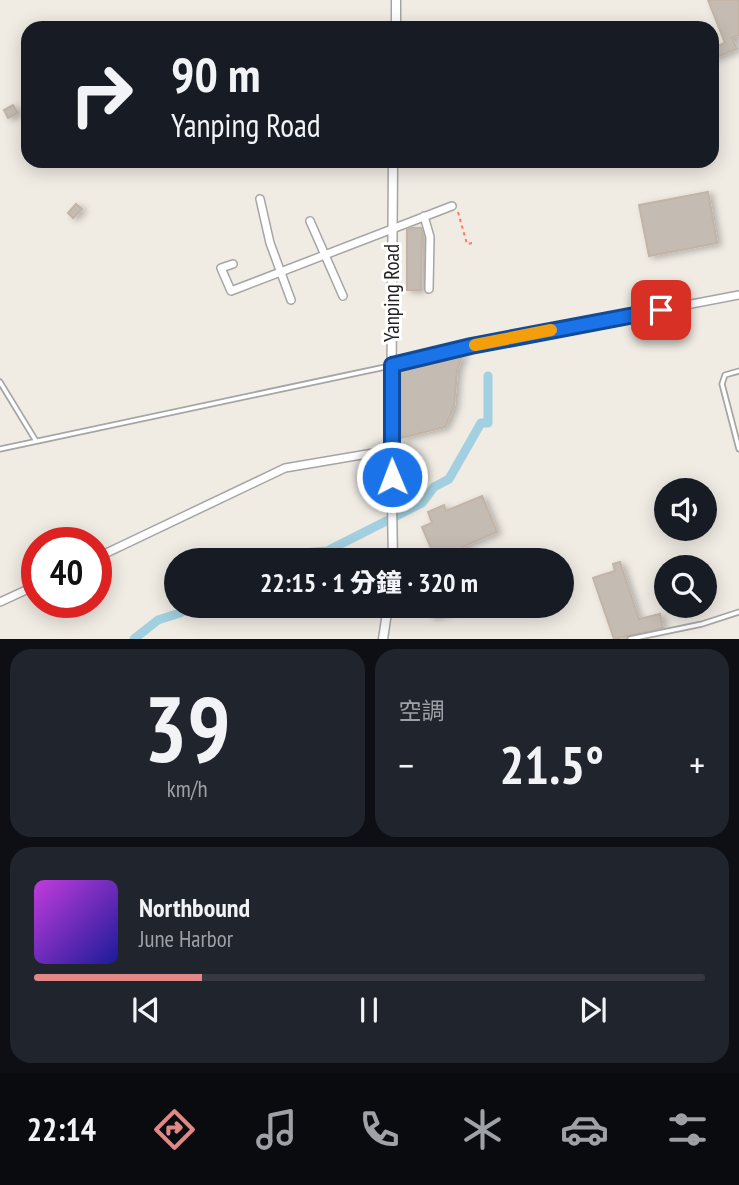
<!DOCTYPE html>
<html lang="zh-TW">
<head>
<meta charset="utf-8">
<style>
  :root { --surface:#171b24; --page:#20242c; --text:#f1f3f6; --muted:#9ea1a6; --line:#363941; --accent:#e18887 }
  body { margin:0; font-family:"PT Sans Narrow","Noto Sans TC",sans-serif; background:var(--page); color:var(--text); height:100vh; display:flex; flex-direction:column; font-size:26px; white-space:nowrap }
  * { box-sizing:border-box; margin:0 }
  p { font-size:23px; color:var(--muted) }
  .icon { flex:none; width:38px; height:38px; fill:none; stroke:currentColor; stroke-width:2; stroke-linecap:round; stroke-linejoin:round }
  .map { position:relative; height:639px; overflow:hidden }
  .drawer { display:flex; flex-direction:column; gap:10px; padding:10px; background:#0d0f14; flex:1 }
  .drawer>* { flex:none }
  .banner { position:absolute; left:21px; top:21px; width:698px; height:147px; border-radius:21px; box-shadow:0 4px 18px #0003; background:#171b24; color:var(--text); overflow:hidden }
  .controls { position:absolute; left:654px; top:478px; display:grid; gap:14px }
  .controls a { display:grid; place-items:center; width:63px; height:63px; border-radius:50%; background:var(--surface); box-shadow:0 4px 18px #0003; font-size:35px }
  .speed { position:absolute; left:21px; top:527px; display:flex; gap:14px; font-size:35px; font-weight:700; text-align:center }
  .speed>* { display:grid; place-content:center; width:91px; height:91px; border-radius:50%; background:var(--surface); box-shadow:0 4px 18px #0003; line-height:1 }
  .speed .limit { border:10px solid #d22; background:#fff; color:#111 }
  .pin { position:absolute; display:grid; place-items:center; width:60px; height:60px; color:#fff; margin:-30px; border-radius:14px; box-shadow:0 4px 10px #0006 }
  .me { position:absolute; width:77px; margin:-38px; rotate:359deg; stroke-linejoin:round; filter:drop-shadow(0 0 5px #0008) }
  .turn { display:flex; align-items:center; gap:24px; height:147px; padding:0 35px; font-size:32px }
  .turn .icon { width:91px; height:91px; stroke-width:2.5 }
  .turn b { display:block; font-size:49px; line-height:60px }
  .big { font-size:52px; font-weight:800; line-height:1.1 }
  .drawer .tile { flex:1; display:flex; flex-direction:column; justify-content:center; gap:10px; min-width:0; padding:0 24px; border-radius:21px; background:var(--page) }
  .drawer .dial { align-items:center; gap:0 }
  .dial b { font-size:91px; line-height:1 }
  .song { display:flex; align-items:center; gap:21px }
  .cover { width:84px; height:84px; border-radius:10px; background:linear-gradient(135deg,hsl(290 70% 55%),hsl(240 70% 35%)) }
  .played { height:7px; border-radius:4px; background:linear-gradient(90deg,var(--accent) 25%,var(--line) 25%) }
  .keys { display:flex; justify-content:space-around; direction:ltr }
  .heat { display:flex; justify-content:space-between; align-items:center; font-size:38px; direction:ltr }
  .drawer .tiles { flex:1; display:grid; gap:10px; grid-template-columns:1fr 1fr }
  .tile:last-child { grid-column:span 2 }
  .trip { position:absolute; left:164px; top:548px; width:410px; height:70px; border-radius:35px; background:var(--surface); box-shadow:0 4px 18px #0003; font-weight:800; line-height:70px; text-align:center }
  .tab-bar { display:flex; height:112px; justify-content:space-around; align-items:center; background:#090b0e; color:var(--muted) }
  .tab-bar .icon { width:49px; height:49px }
  .tab-bar .on { color:var(--accent) }
  .tab-bar b { font-size:32px; color:var(--text) }
  .map>svg:first-child { display:block }
  .lines { fill:none; stroke-linecap:round; stroke-linejoin:round }
  .canal { stroke:#a2d0e0; stroke-width:9 }
  .building { fill:#c4bcb3; stroke:#c2b3a5; stroke-width:2; filter:url(#shadow) }
  .service-casing { stroke:#a5a5a5; stroke-width:7 }
  .minor-casing { stroke:#a5a5a5; stroke-width:10 }
  .tertiary-casing { stroke:#a5a5a5; stroke-width:11 }
  .path { stroke:#ff7a66; stroke-width:2; stroke-dasharray:3.5 3.5; stroke-linecap:butt }
  .service { stroke:#fff; stroke-width:3.5 }
  .minor { stroke:#fff; stroke-width:7 }
  .tertiary { stroke:#fff; stroke-width:8 }
  .route-casing { stroke:#114b97; stroke-width:18 }
  .route { stroke:#1a73e8; stroke-width:12 }
  .slow { stroke:#f59e0b; stroke-width:12 }
  .labels { text-anchor:middle; stroke-width:6; stroke-linejoin:round; paint-order:stroke }
  .street-label { font-size:21px; fill:#1e1e1e; stroke:#fff }
</style>
</head>
<body>
<div class="map">
<svg width="739" height="639" viewBox="0 0 739 639">
  <defs>
    <filter id="shadow"><feDropShadow dx="4" dy="2" stdDeviation="3.5" flood-color="#0004"/></filter>
  </defs>
  <rect width="100%" height="100%" fill="#f0ece4"/>
  <g class="lines">
    <path class="canal" d="M 270,560 L 302,553 L 327,551 L 422,503 L 434,487 L 449,479 L 481,423 L 488,423 L 488,376
      M 134,639 L 158,620 L 180,613 L 193,606"/>
  </g>
  <path class="building" d="M 708,0 L 739,0 L 739,35 L 732,38 L 737,49 L 712,59 L 712,48 L 725,43 Z
    M 13,105 L 18,113 L 8,118 L 4,110 Z
    M 708,192 L 717,243 L 649,256 L 639,205 Z
    M 76,204 L 82,209 L 73,218 L 68,213 Z
    M 412,228 L 421,228 L 422,231 L 421,290 L 407,290 L 407,230 Z
    M 463,354 L 457,370 L 454,406 L 445,427 L 401,438 L 401,370 Z
    M 482,496 L 497,532 L 462,547 L 467,560 L 436,560 L 422,527 L 432,523 L 428,512 L 444,505 L 446,511 Z
    M 620,562 L 639,619 L 660,614 L 663,628 L 614,639 L 593,578 L 615,571 L 613,564 Z
    M 427,606 L 460,606 L 432,617 Z"/>
  <g class="lines">
    <defs>
      <path id="service" d="M 739,371 L 725,375 L 722,384 L 739,449
        M 0,382 L 36,441
        M 0,449 L 390,366
        M 630,639 L 702,624 L 739,612"/>
      <path id="minor" d="M 260,199 L 270,243 L 291,300
        M 424,216 L 430,237 L 429,289
        M 310,221 L 343,296
        M 233,264 L 221,268 L 231,291 L 452,206
        M 392,365 L 471,346 L 739,295
        M 96,558 L 285,468 L 391,450
        M 0,602 L 37,585"/>
      <path id="tertiary" d="M 396,28 L 396,0
        M 393,161 L 391,450 L 393,560
        M 383,639 L 388,606"/>
    </defs>
    <use href="#service" class="service-casing"/>
    <use href="#minor" class="minor-casing"/>
    <use href="#tertiary" class="tertiary-casing"/>
    <path class="path" d="M 458,212 L 467,244 L 472,243"/>
    <use href="#service" class="service"/>
    <use href="#minor" class="minor"/>
    <use href="#tertiary" class="tertiary"/>
  </g>
  <g class="lines">
    <defs>
      <path id="route" d="M 392,477 L 392,365 L 471,346 L 661,310"/>
    </defs>
    <use href="#route" class="route-casing"/>
    <use href="#route" class="route"/>
    <path class="slow" d="M 475,345 L 551,330"/>
  </g>
  <g class="labels">
    <g class="street-label">
      <text transform="translate(392 293) rotate(-90)" y="7">Yanping Road</text>
    </g>
  </g>
</svg>
<div class="controls">
<a><svg class="icon" aria-label="sound" viewBox="0 0 24 24"><path d="M4 9h4l5-4v14l-5-4H4zM17 9q2 3 0 6"/></svg></a>
<a><svg class="icon" aria-label="search" viewBox="0 0 24 24"><circle cx="10" cy="10" r="6"/><path d="M15 15l6 6"/></svg></a>
</div>
<div class="speed"><div class="limit">40</div></div>
<div class="pin" style="left:661px;top:310px;background:#d93025"><svg class="icon" aria-label="arrive" viewBox="0 0 24 24"><path d="M6 21V4h12l-3 4 3 4H6"/></svg></div>
<svg class="me" style="left:392px;top:477px" viewBox="-20 -20 40 40"><circle r="17" fill="#1a73e8" stroke="#fff" stroke-width="3"/><path d="M0-11L8 9 0 5-8 9z" fill="#fff"/></svg>
<div class="trip">22:15 · 1 分鐘 · 320 m</div>
<div class="banner">
<div class="turn"><svg class="icon" aria-label="right" viewBox="0 0 24 24"><path d="M7 20v-9h11M14 6l5 5-5 5"/></svg><div><b>90 m</b>Yanping Road</div></div>
</div>
</div>
<section class="drawer">
<div class="tiles">
<div class="tile dial"><b>39</b><p>km/h</p></div>
<div class="tile"><p>空調</p>
<div class="heat"><a>−</a><b class="big">21.5°</b><a>+</a></div>
</div>
<div class="tile">
<div class="song"><i class="cover"></i><div><b>Northbound</b><p>June Harbor</p></div></div>
<div class="played"></div>
<div class="keys"><svg class="icon" aria-label="previous" viewBox="0 0 24 24"><path d="M18 5L8 12l10 7zM5 5v14"/></svg><svg class="icon" aria-label="pause" viewBox="0 0 24 24"><path d="M8 5v14M16 5v14"/></svg><svg class="icon" aria-label="next" viewBox="0 0 24 24"><path d="M6 5l10 7-10 7zM19 5v14"/></svg></div>
</div>
</div>
</section>
<nav class="tab-bar">
<b>22:14</b>
<svg class="icon on" aria-label="directions" viewBox="0 0 24 24"><path d="M12 3l9 9-9 9-9-9zM9 14v-3h6M13 9l2 2-2 2"/></svg>
<svg class="icon" aria-label="music" viewBox="0 0 24 24"><path d="M9 18V5l10-2v13"/><circle cx="6" cy="18" r="3"/><circle cx="16" cy="16" r="3"/></svg>
<svg class="icon" aria-label="phone" viewBox="0 0 24 24"><path d="M5 4h4l2 5-3 2q2 4 5 5l2-3 5 2v4C11 20 4 13 5 4z"/></svg>
<svg class="icon" aria-label="climate" viewBox="0 0 24 24"><path d="M12 3v18M4 7l16 10M4 17L20 7"/></svg>
<svg class="icon" aria-label="car" viewBox="0 0 24 24"><path d="M5 17H2v-5l4-1 3-4h7l3 4 3 1v5h-3M9 17h6M6 11h13"/><circle cx="7" cy="17" r="2"/><circle cx="17" cy="17" r="2"/></svg>
<svg class="icon" aria-label="filters" viewBox="0 0 24 24"><path d="M4 7h16M4 17h16"/><circle cx="9" cy="7" r="2"/><circle cx="15" cy="17" r="2"/></svg>
</nav>
</body>
</html>
